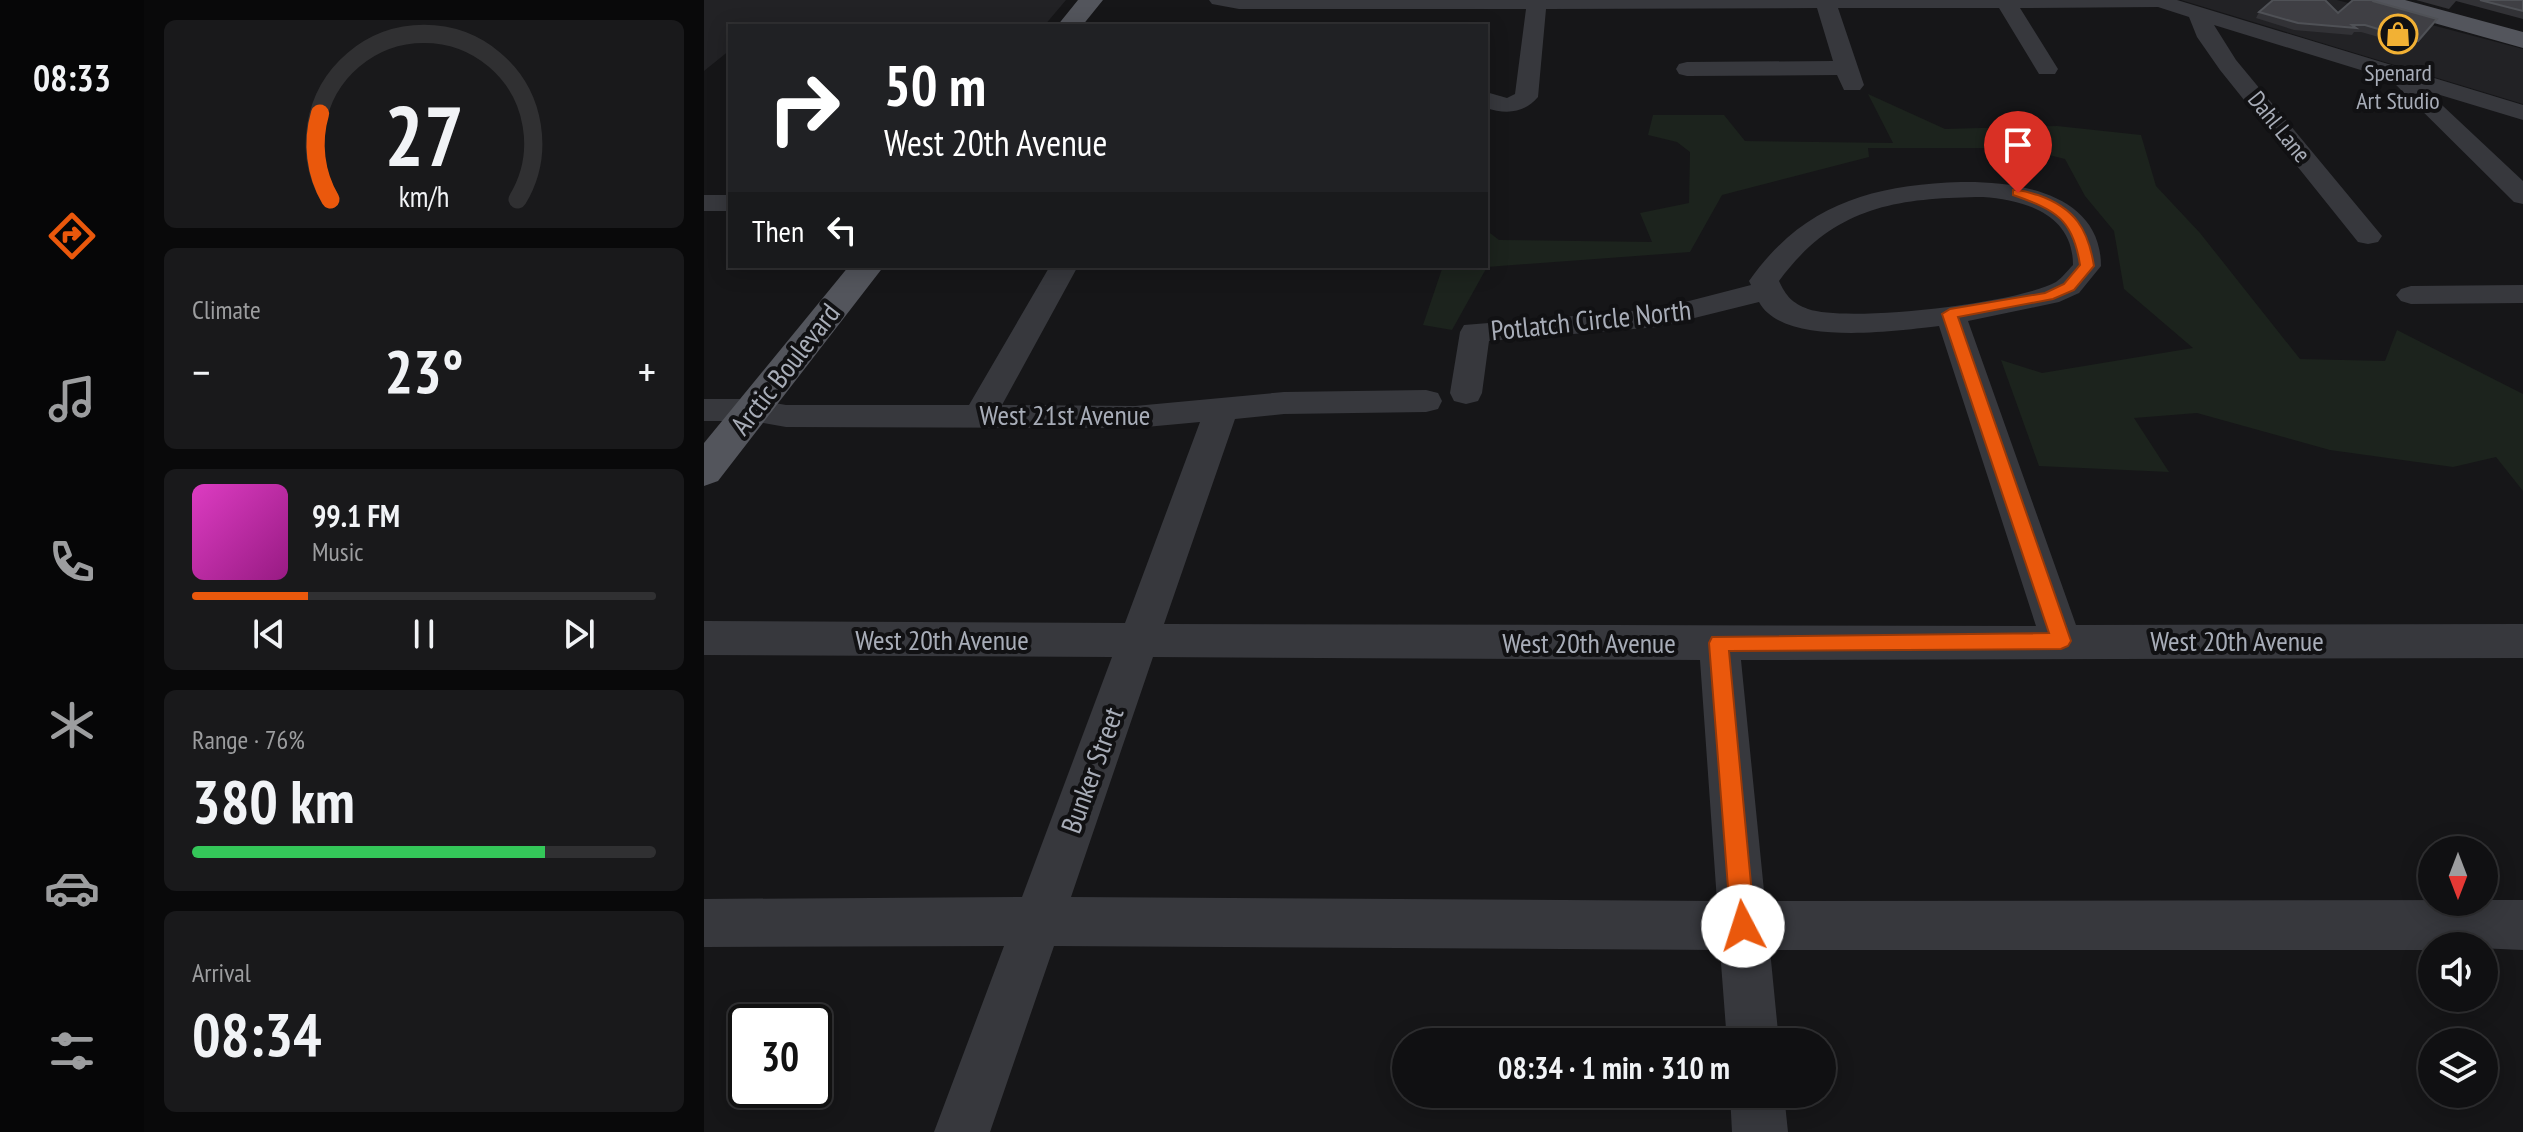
<!DOCTYPE html>
<html lang="en">
<head>
<meta charset="utf-8">
<style>
  :root { --surface:#101012; --page:#19191b; --text:#f1f3f6; --muted:#9c9d9f; --line:#303032; --accent:#ea580c }
  body { margin:0; font-family:"PT Sans Narrow",sans-serif; background:var(--page); color:var(--text); height:100vh; display:flex; flex-direction:column; font-size:30px; white-space:nowrap }
  * { box-sizing:border-box; margin:0 }
  p { font-size:26px; color:var(--muted) }
  .icon { flex:none; width:44px; height:44px; fill:none; stroke:currentColor; stroke-width:2; stroke-linecap:round; stroke-linejoin:round }
  .map { position:relative; flex:1; overflow:hidden }
  .details { display:flex; flex-direction:column; gap:20px; padding:20px; background:#09090a; width:560px }
  .details>* { flex:none }
  .guide { position:absolute; left:24px; top:24px; width:760px; height:244px; border-radius:0px; box-shadow:0 4px 20px #0003,0 0 0 2px var(--line); background:#202124; color:#fff; overflow:hidden }
  .needle { width:52px; rotate:180deg }
  .tools { position:absolute; left:1714px; top:836px; display:grid; gap:16px }
  .tools a { display:grid; place-items:center; width:80px; height:80px; border-radius:50%; background:var(--surface); box-shadow:0 4px 20px #0003,0 0 0 2px var(--line); font-size:40px }
  .speed { position:absolute; left:24px; top:1004px; display:flex; gap:16px; font-size:40px; font-weight:700; text-align:center }
  .speed>* { display:grid; place-content:center; width:104px; height:104px; border-radius:50%; background:var(--surface); box-shadow:0 4px 20px #0003,0 0 0 2px var(--line); line-height:1 }
  .speed .limit { border:4px solid #111; border-radius:12px; background:#fff; color:#111 }
  .pin { position:absolute; display:grid; place-items:center; width:68px; height:68px; color:#fff; margin:-82px -34px; border-radius:50% 50% 50% 0; rotate:-45deg; box-shadow:0 0 8px #0007 }
  .pin .icon { rotate:45deg }
  .me { position:absolute; width:88px; margin:-44px; rotate:355deg; stroke-linejoin:round; filter:drop-shadow(0 0 6px #0008) }
  .turn { display:flex; align-items:center; gap:28px; height:168px; padding:0 24px; font-size:36px }
  .turn .icon { width:104px; height:104px; stroke-width:2.5 }
  .turn b { display:block; font-size:56px; line-height:68px }
  .then { display:flex; align-items:center; height:76px; padding:0 24px; background:#0003; gap:16px; font-size:30px }
  .big { font-size:60px; font-weight:700; line-height:1.1 }
  .details .widget { flex:1; display:flex; flex-direction:column; justify-content:center; gap:12px; min-width:0; padding:0 28px; border-radius:12px; background:var(--page) }
  .details .dial { align-items:center; gap:0 }
  .dial svg { height:208px; overflow:visible; fill:none; stroke:var(--line); stroke-width:7; stroke-linecap:round; text-anchor:middle }
  .dial text { fill:var(--text); stroke:none }
  .song { display:flex; align-items:center; gap:24px }
  .cover { width:96px; height:96px; border-radius:12px; background:linear-gradient(135deg,hsl(310 70% 55%),hsl(310 70% 35%)) }
  .played { height:8px; border-radius:4px; background:linear-gradient(90deg,var(--accent) 25%,var(--line) 25%) }
  .keys { display:flex; justify-content:space-around; direction:ltr }
  .heat { display:flex; justify-content:space-between; align-items:center; font-size:44px; direction:ltr }
  .charge { height:12px; border-radius:6px; background:linear-gradient(90deg,#34c759 76%,var(--line) 0) }
  .trip { position:absolute; left:688px; top:1028px; width:444px; height:80px; border-radius:40px; background:var(--surface); box-shadow:0 4px 20px #0003,0 0 0 2px var(--line); font-weight:700; line-height:80px; text-align:center }
  main { display:flex; flex:1; min-height:0 }
  .tabs { display:flex; flex-direction:column; width:144px; justify-content:space-around; align-items:center; background:#060607; color:var(--muted) }
  .tabs .icon { width:56px; height:56px }
  .tabs .selected { color:var(--accent) }
  .tabs b { font-size:36px; color:var(--text) }
  .map>svg:first-child { display:block }
  .built { fill:#222225 }
  .green { fill:#1c231d }
  .lines { fill:none; stroke-linecap:round; stroke-linejoin:round }
  .minor { fill:#37383d; fill-rule:evenodd }
  .major { fill:#53555c; fill-rule:evenodd }
  .wall { fill:#323236 }
  .shaded-wall { fill:#212124 }
  .building { fill:#3f3f44; stroke:#4f5156; stroke-width:2 }
  .route { fill:#ea580c; stroke:#983908; stroke-width:2 }
  .labels { text-anchor:middle; stroke-width:8; stroke-linejoin:round; paint-order:stroke }
  .far-poi-label { font-size:24px; fill:#a8adb8; stroke:#111113 }
  .far-street-label { font-size:24px; fill:#a8adb8; stroke:#111113 }
  .street-label { font-size:28px; fill:#a8adb8; stroke:#111113 }
</style>
</head>
<body>
<main>
<nav class="tabs">
<b>08:33</b>
<svg class="icon selected" aria-label="directions" viewBox="0 0 24 24"><path d="M12 3l9 9-9 9-9-9zM9 14v-3h6M13 9l2 2-2 2"/></svg>
<svg class="icon" aria-label="music" viewBox="0 0 24 24"><path d="M9 18V5l10-2v13"/><circle cx="6" cy="18" r="3"/><circle cx="16" cy="16" r="3"/></svg>
<svg class="icon" aria-label="phone" viewBox="0 0 24 24"><path d="M5 4h4l2 5-3 2q2 4 5 5l2-3 5 2v4C11 20 4 13 5 4z"/></svg>
<svg class="icon" aria-label="climate" viewBox="0 0 24 24"><path d="M12 3v18M4 7l16 10M4 17L20 7"/></svg>
<svg class="icon" aria-label="car" viewBox="0 0 24 24"><path d="M5 17H2v-5l4-1 3-4h7l3 4 3 1v5h-3M9 17h6M6 11h13"/><circle cx="7" cy="17" r="2"/><circle cx="17" cy="17" r="2"/></svg>
<svg class="icon" aria-label="filters" viewBox="0 0 24 24"><path d="M4 7h16M4 17h16"/><circle cx="9" cy="7" r="2"/><circle cx="15" cy="17" r="2"/></svg>
</nav>
<section class="details">
<div class="widget dial"><svg viewBox="0 0 100 80">
<path d="M14 69A42 42 0 1 1 86 69"/>
<path d="M14 69A42 42 0 0 1 10 36" stroke="#ea580c"/>
<text x="50" y="56" font-size="32" font-weight="700">27</text>
<text x="50" y="72" font-size="11">km/h</text>
</svg></div>
<div class="widget"><p>Climate</p>
<div class="heat"><a>−</a><b class="big">23°</b><a>+</a></div>
</div>
<div class="widget">
<div class="song"><i class="cover"></i><div><b>99.1 FM</b><p>Music</p></div></div>
<div class="played"></div>
<div class="keys"><svg class="icon" aria-label="previous" viewBox="0 0 24 24"><path d="M18 5L8 12l10 7zM5 5v14"/></svg><svg class="icon" aria-label="pause" viewBox="0 0 24 24"><path d="M8 5v14M16 5v14"/></svg><svg class="icon" aria-label="next" viewBox="0 0 24 24"><path d="M6 5l10 7-10 7zM19 5v14"/></svg></div>
</div>
<div class="widget"><p>Range · 76%</p><b class="big">380 km</b><div class="charge"></div></div>
<div class="widget"><p>Arrival</p><b class="big">08:34</b></div>
</section>
<div class="map">
<svg width="1819" height="1132" viewBox="0 0 1819 1132">
  <rect width="100%" height="100%" fill="#161618"/>
  <path class="built" d="M 0,0 L 362,0 L 340,26 L 26,26 L 26,50 L 0,71 Z
    M 1477,0 L 1633,0 L 1819,49 L 1819,104 Z"/>
  <path class="green" d="M 1164,94 L 1241,129 L 1353,126 L 1437,135 L 1452,186 L 1496,233 L 1596,359 L 1681,361 L 1693,330 L 1819,394 L 1819,491 L 1792,457 L 1749,467 L 1626,450 L 1493,413 L 1430,418 L 1465,472 L 1335,466 L 1297,360 L 1338,373 L 1489,348 L 1420,289 L 1410,231 L 1381,196 L 1361,159 L 1317,148 L 1164,148 L 1165,157 L 1018,195 L 986,252 L 783,267 L 748,330 L 719,325 L 739,266 L 782,266 L 782,230 L 795,240 L 948,242 L 936,213 L 985,203 L 986,152 L 973,142 L 944,135 L 949,115 L 1020,115 L 1041,141 L 1189,143 Z"/>
  <g class="lines">
    <path class="minor" d="M 505,0 L 1473,0 L 1819,105 L 1819,120 L 1723,91 L 1819,181 L 1819,204 L 1810,202 L 1686,79 L 1510,25 L 1532,60 L 1678,236 L 1674,242 L 1664,244 L 1654,242 L 1516,70 L 1493,37 L 1485,17 L 1454,7 L 1316,8 L 1354,69 L 1351,74 L 1335,74 L 1295,8 L 1134,8 L 1160,85 L 1156,90 L 1140,90 L 1133,75 L 983,76 L 975,74 L 972,69 L 975,64 L 983,62 L 1129,61 L 1113,8 L 842,9 L 834,97 C 820,114 801,114 782,108 L 782,92 L 803,98 L 811,94 L 822,9 L 535,9 L 508,4 Z
      M 1257,182 C 1313,181 1397,193 1397,266 L 1375,293 L 1355,302 L 1264,321 L 1372,625 L 1819,624 L 1819,658 L 1037,660 L 1061,901 L 1819,900 L 1819,950 L 1728,946 L 1728,950 L 1066,950 L 1075,1042 L 1023,1042 L 1016,950 L 350,946 L 286,1132 L 230,1132 L 300,946 L 0,947 L 0,899 L 318,897 L 408,657 L 0,655 L 0,621 L 421,623 L 496,422 L 431,428 L 82,427 L 48,421 L 0,421 L 0,399 L 48,399 L 82,405 L 265,405 L 346,266 L 374,266 L 298,405 L 431,406 L 580,392 L 722,390 L 734,393 L 738,401 L 734,409 L 722,412 L 580,414 L 531,419 L 460,624 L 1332,626 L 1235,326 C 1192,331 1079,347 1055,302 L 954,327 L 785,341 L 778,393 L 774,401 L 762,404 L 750,401 L 746,393 L 756,332 L 760,325 L 954,309 L 1047,285 L 1045,281 C 1099,204 1168,185 1257,182 ZM 1279,197 C 1321,200 1369,214 1369,265 C 1363,271 1358,278 1352,282 C 1314,303 1145,323 1104,309 C 1088,303 1082,296 1075,281 C 1130,206 1193,198 1279,197 ZM 449,657 L 996,660 L 1013,901 L 367,897 Z
      M 0,195 L 26,195 L 26,211 L 0,211 Z
      M 1819,285 L 1819,303 L 1707,304 L 1697,301 L 1692,295 L 1697,289 L 1707,286 Z
      M 1026,1094 L 1080,1094 L 1084,1132 L 1028,1132 Z"/>
    <path class="major" d="M 374,0 L 399,0 L 378,26 L 353,26 Z
      M 1662,0 L 1701,0 L 1819,32 L 1819,48 L 1666,5 Z
      M 145,266 L 180,266 L 14,481 L 0,486 L 0,443 Z"/>
  </g>
  <path class="wall" d="M 1712,0 L 1819,0 L 1819,19 L 1752,1 L 1745,9 Z
    M 1669,1 L 1729,26 L 1710,47 L 1657,32 L 1650,32 L 1648,35 L 1590,30 L 1552,18 L 1555,12 L 1634,13 Z"/>
  <path class="shaded-wall" d="M 1733,19 L 1729,26 L 1710,47 L 1714,41 Z"/>
  <path class="building" d="M 1569,0 L 1621,0 L 1634,13 L 1649,0 L 1668,0 L 1669,1 L 1733,19 L 1714,41 L 1661,25 L 1648,25 L 1652,28 L 1594,23 L 1555,12 Z
    M 1776,0 L 1819,0 L 1819,11 Z"/>
  <path class="route" d="M 1309,190 C 1318,189 1325,193 1334,195 C 1371,208 1384,229 1390,266 L 1370,290 L 1349,299 L 1254,317 L 1367,641 L 1364,646 L 1357,649 L 1025,651 L 1051,926 L 1047,934 L 1039,938 L 1030,934 L 1027,926 L 1005,643 L 1008,637 L 1345,633 L 1238,314 L 1246,309 L 1341,293 L 1360,284 L 1376,265 C 1369,219 1352,210 1309,195 Z"/>
  <defs>
    <symbol id="shop-ring" viewBox="-11 -11 22 22"><circle r="9.5" fill="#111113" stroke="#f2b134" stroke-width="1.5"/><path d="M-5-2.5h2.3a2.7 3.5 0 0 1 5.4 0H5L5.5 6h-11ZM-1.5-2.5h3a1.5 2.3 0 0 0-3 0Z" fill="#f2b134"/></symbol>
  </defs>
  <g fill-rule="evenodd">
    <use href="#shop-ring" x="1672" y="12" width="44" height="44"/>
  </g>
  <g class="labels">
    <g class="far-poi-label">
      <text x="1694" y="81">Spenard<tspan x="1694" dy="28">Art Studio</tspan></text>
    </g>
    <g class="far-street-label">
      <text transform="translate(1575 127) rotate(51)" y="8">Dahl Lane</text>
    </g>
    <g class="street-label">
      <text transform="translate(887 320) rotate(-6)" y="10">Potlatch Circle North</text>
      <text transform="translate(81 369) rotate(-52)" y="10">Arctic Boulevard</text>
      <text x="361" y="425">West 21st Avenue</text>
      <text x="238" y="650">West 20th Avenue</text>
      <text x="1533" y="651">West 20th Avenue</text>
      <text x="885" y="653">West 20th Avenue</text>
      <text transform="translate(388 770) rotate(-70)" y="10">Bunker Street</text>
    </g>
  </g>
</svg>
<div class="tools">
<a><svg class="needle" viewBox="-14 -14 28 28"><path d="M0-13l5 13h-10z" fill="#e53935"/><path d="M0 13l5-13h-10z" fill="#9c9d9f"/></svg></a>
<a><svg class="icon" aria-label="sound" viewBox="0 0 24 24"><path d="M4 9h4l5-4v14l-5-4H4zM17 9q2 3 0 6"/></svg></a>
<a><svg class="icon" aria-label="layers" viewBox="0 0 24 24"><path d="M12 4l9 5-9 5-9-5zM3 14l9 5 9-5"/></svg></a>
</div>
<div class="speed"><div class="limit">30</div></div>
<div class="pin" style="left:1314px;top:193px;background:#d93025"><svg class="icon" aria-label="arrive" viewBox="0 0 24 24"><path d="M6 21V4h12l-3 4 3 4H6"/></svg></div>
<svg class="me" style="left:1039px;top:926px" viewBox="-20 -20 40 40"><circle r="19" fill="#fff"/><path d="M0-13L10 11 0 6-10 11z" fill="#ea580c"/></svg>
<div class="trip">08:34 · 1 min · 310 m</div>
<div class="guide">
<div class="turn"><svg class="icon" aria-label="right" viewBox="0 0 24 24"><path d="M7 20v-9h11M14 6l5 5-5 5"/></svg><div><b>50 m</b>West 20th Avenue</div></div>
<div class="then">Then<svg class="icon" aria-label="left" viewBox="0 0 24 24"><path d="M17 20v-9H6M10 6l-5 5 5 5"/></svg></div>
</div>
</div>
</main>
</body>
</html>
